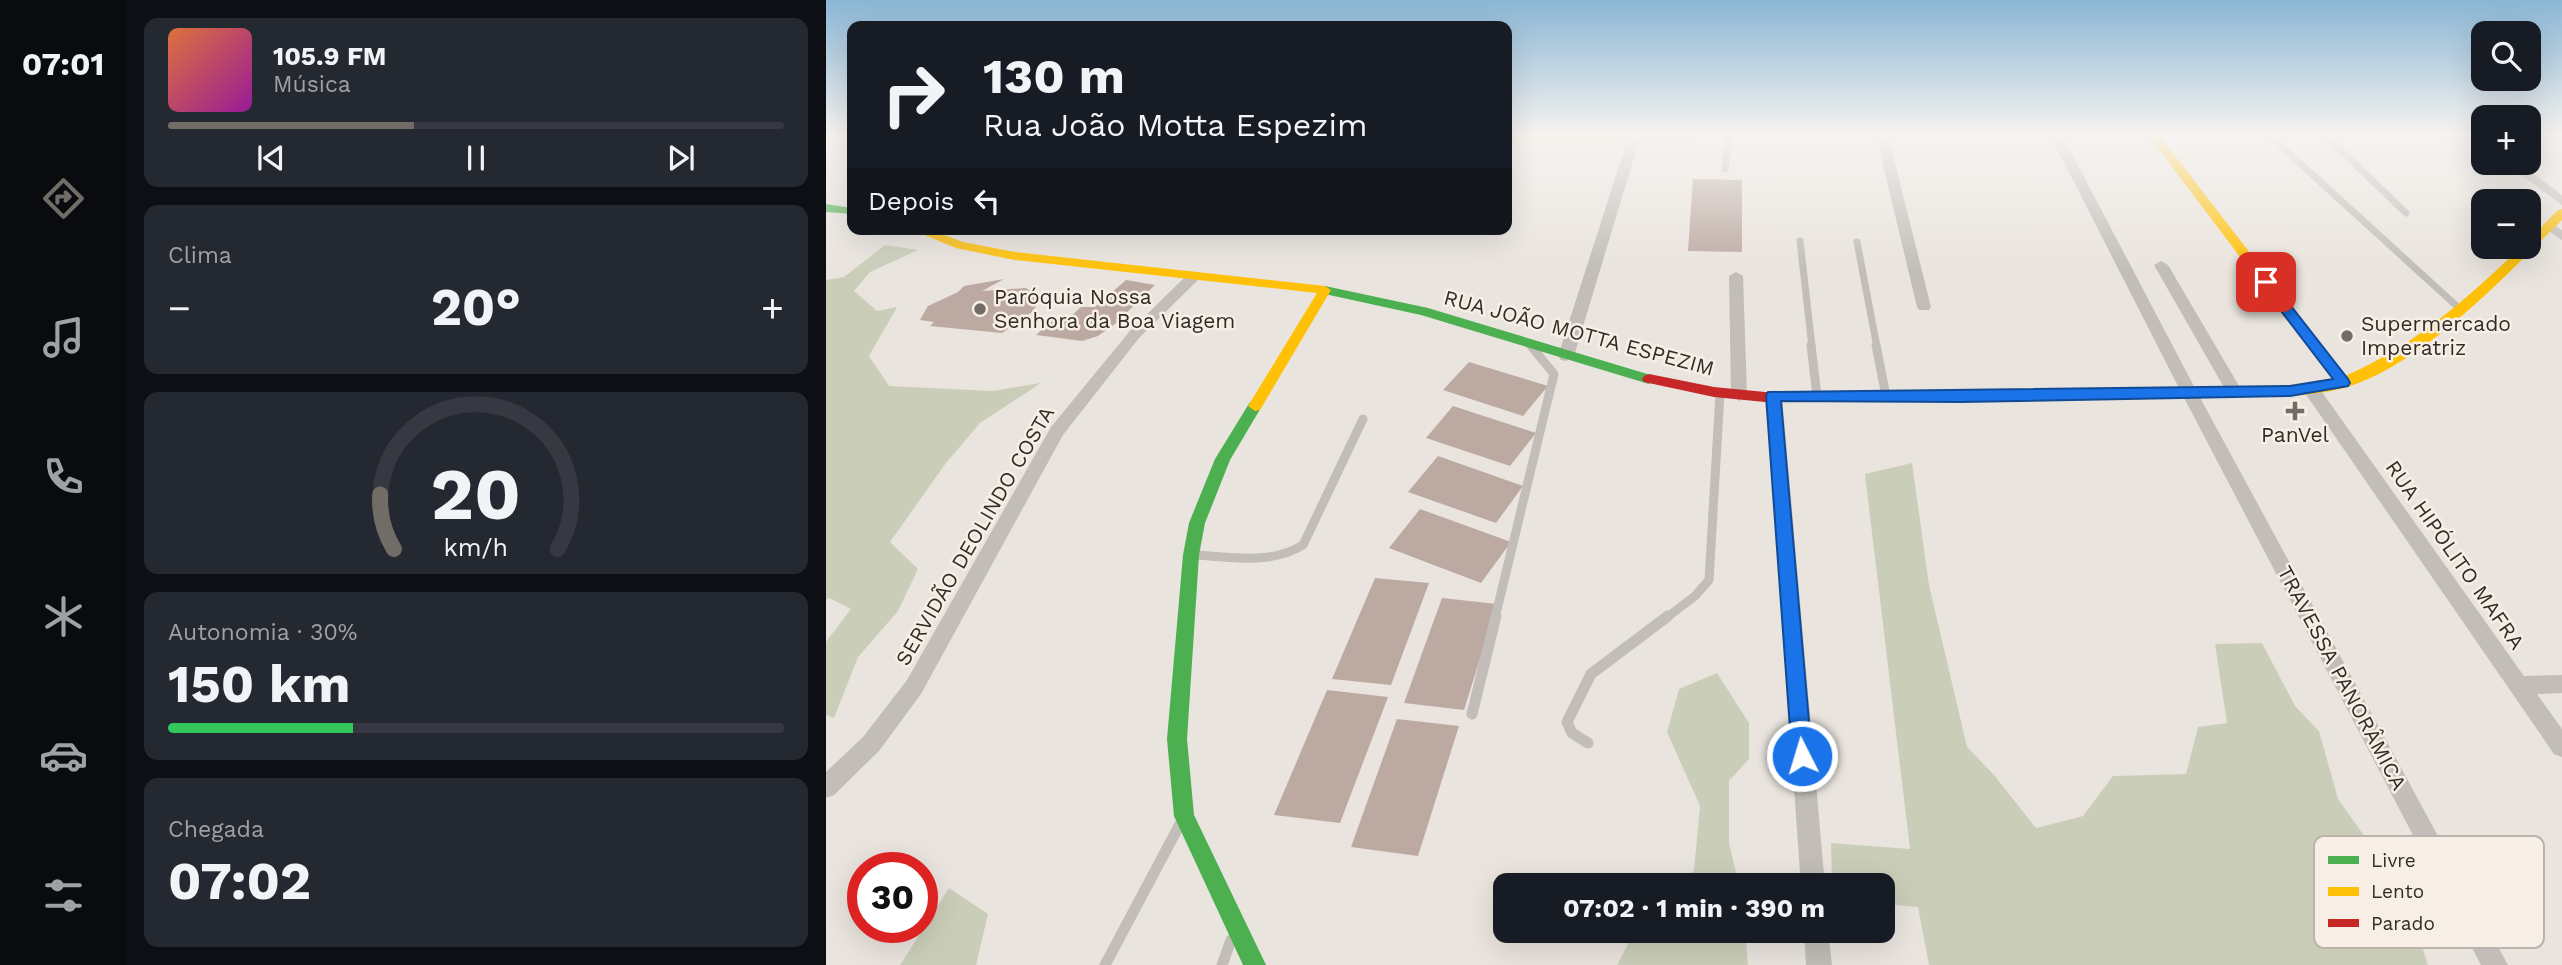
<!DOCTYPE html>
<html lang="pt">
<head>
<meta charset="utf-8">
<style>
  :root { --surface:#171b24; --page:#242831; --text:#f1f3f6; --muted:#9ea1a6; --line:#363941; --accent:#726c67 }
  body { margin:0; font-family:"Work Sans",sans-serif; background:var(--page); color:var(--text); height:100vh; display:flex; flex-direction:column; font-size:26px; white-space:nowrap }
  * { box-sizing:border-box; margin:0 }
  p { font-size:23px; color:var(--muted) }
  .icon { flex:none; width:38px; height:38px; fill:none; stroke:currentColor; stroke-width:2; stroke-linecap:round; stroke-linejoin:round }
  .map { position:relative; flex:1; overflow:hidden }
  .sheet { display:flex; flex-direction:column; gap:18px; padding:18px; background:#0d0f14; width:700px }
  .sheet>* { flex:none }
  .top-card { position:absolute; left:21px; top:21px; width:665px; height:214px; border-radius:14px; box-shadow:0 7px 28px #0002; background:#171b24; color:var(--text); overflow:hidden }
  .fabs { position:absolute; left:1645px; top:21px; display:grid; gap:14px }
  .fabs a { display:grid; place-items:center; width:70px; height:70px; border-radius:14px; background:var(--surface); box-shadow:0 7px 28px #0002; font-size:35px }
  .speed { position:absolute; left:21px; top:852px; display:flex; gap:14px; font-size:35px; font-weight:700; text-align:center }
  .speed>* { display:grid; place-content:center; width:91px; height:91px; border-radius:50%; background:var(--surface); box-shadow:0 7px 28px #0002; line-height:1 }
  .speed .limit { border:10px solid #d22; background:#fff; color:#111 }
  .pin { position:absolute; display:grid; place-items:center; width:60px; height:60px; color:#fff; margin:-30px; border-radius:14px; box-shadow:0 4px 10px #0006 }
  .me { position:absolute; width:77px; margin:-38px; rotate:355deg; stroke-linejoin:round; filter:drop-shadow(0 0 5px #0008) }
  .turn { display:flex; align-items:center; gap:24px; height:147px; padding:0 21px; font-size:32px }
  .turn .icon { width:91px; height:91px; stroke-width:2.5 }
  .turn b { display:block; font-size:49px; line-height:60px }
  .then { display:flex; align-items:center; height:66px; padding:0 21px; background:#0003; gap:14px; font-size:26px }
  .big { font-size:52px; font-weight:700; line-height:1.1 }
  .sheet .card { flex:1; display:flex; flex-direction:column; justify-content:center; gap:10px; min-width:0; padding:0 24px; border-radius:14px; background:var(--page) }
  .sheet .dial { align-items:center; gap:0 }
  .dial svg { height:182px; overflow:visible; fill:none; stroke:var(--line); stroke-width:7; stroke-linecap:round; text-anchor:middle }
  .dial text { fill:var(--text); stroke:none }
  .song { display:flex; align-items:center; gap:21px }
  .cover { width:84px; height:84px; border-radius:10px; background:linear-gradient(135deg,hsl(20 70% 55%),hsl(300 70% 35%)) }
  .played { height:7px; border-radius:4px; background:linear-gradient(90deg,var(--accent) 40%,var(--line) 40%) }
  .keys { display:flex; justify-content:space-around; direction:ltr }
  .heat { display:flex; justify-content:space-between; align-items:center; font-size:38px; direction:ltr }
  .charge { height:10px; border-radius:5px; background:linear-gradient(90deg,#34c759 30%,var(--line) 0) }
  .trip { position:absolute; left:667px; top:873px; width:402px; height:70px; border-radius:14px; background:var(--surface); box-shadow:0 7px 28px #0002; font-weight:700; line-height:70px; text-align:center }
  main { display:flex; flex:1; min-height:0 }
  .menu { display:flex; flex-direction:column; width:126px; justify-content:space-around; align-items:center; background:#090b0e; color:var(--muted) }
  .menu .icon { width:49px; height:49px }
  .menu .current { color:var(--accent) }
  .menu b { font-size:32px; color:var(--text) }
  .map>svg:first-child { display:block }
  .green { fill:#caceb9 }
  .building { fill:#bcaaa2 }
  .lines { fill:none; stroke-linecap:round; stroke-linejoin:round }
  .lane-far2 { stroke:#c2bdb8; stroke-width:7 }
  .lane-far1 { stroke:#c2bdb8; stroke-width:9 }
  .lane { stroke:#c2bdb8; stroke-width:11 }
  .street { fill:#c2bdb8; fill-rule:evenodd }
  .fast { fill:#4caf50; fill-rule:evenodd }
  .slow { fill:#ffc107; fill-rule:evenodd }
  .jam { fill:#c62828; fill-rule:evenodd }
  .route { fill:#1a73e8; stroke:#114b97; stroke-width:2 }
  .poi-dot { fill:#726c67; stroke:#f7efe5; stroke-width:2.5 }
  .labels { text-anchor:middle; stroke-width:5; stroke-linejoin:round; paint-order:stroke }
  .poi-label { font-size:21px; fill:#322b27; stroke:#f7efe5; text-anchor:start }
  .street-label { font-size:21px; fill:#322b27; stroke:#f7efe5 }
  .key { fill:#f7efe5; stroke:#bcb4ac; stroke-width:2 }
  .key-label { font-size:19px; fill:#322b27 }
</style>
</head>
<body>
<main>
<nav class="menu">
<b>07:01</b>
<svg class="icon current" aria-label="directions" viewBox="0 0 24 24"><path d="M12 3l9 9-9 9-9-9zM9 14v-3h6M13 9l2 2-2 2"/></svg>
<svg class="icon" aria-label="music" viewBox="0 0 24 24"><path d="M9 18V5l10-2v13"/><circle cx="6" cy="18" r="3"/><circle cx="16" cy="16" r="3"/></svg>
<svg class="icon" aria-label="phone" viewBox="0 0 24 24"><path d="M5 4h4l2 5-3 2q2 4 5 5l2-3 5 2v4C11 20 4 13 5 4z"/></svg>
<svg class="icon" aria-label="climate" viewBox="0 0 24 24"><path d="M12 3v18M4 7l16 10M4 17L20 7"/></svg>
<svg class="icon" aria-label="car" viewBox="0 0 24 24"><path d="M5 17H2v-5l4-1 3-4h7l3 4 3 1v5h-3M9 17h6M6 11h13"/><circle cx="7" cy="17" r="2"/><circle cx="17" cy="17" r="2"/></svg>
<svg class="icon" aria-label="filters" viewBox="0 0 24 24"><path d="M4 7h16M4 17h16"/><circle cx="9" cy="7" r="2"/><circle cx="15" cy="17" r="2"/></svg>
</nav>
<section class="sheet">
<div class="card">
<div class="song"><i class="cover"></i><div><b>105.9 FM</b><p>Música</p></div></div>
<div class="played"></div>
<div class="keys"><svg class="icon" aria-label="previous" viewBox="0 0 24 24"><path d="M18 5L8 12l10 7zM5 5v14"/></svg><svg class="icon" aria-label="pause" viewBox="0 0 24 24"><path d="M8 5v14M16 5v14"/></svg><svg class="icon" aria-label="next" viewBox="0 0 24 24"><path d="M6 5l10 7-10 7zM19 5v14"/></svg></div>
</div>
<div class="card"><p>Clima</p>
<div class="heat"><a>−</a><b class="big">20°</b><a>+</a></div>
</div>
<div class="card dial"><svg viewBox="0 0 100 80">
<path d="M14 69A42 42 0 1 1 86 69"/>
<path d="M14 69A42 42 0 0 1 8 45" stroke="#726c67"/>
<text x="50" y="56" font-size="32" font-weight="700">20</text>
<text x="50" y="72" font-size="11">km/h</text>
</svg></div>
<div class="card"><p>Autonomia · 30%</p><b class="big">150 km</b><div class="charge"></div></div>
<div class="card"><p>Chegada</p><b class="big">07:02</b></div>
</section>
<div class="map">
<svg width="1736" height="965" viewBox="0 0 1736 965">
  <rect width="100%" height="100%" fill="#eae4de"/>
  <path class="green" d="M 59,245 L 92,250 L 44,272 L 28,291 L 51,311 L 71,307 L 43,356 L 63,386 L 166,391 L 215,383 L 154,423 L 120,463 L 64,542 L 92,569 L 72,611 L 32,657 L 8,718 L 0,715 L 0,642 L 25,609 L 3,598 L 0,600 L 0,280 L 18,277 Z
    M 1086,463 L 1103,585 L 1141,747 L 1168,775 L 1210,828 L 1257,816 L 1287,776 L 1360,774 L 1372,727 L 1401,723 L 1389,644 L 1436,643 L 1469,706 L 1493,731 L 1512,799 L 1539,837 L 1548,882 L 1588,921 L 1602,965 L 1103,965 L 1092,907 L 1057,904 L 1057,886 L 1006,885 L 1005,843 L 1084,849 L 1039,474 Z
    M 891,673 L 923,723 L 923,759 L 903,781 L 903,843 L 913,885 L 844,885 L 868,871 L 874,806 L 841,732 L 853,689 Z
    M 123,888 L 162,914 L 150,965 L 74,965 Z
    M 809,931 L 919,931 L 922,965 L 791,965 Z"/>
  <path class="building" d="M 867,179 L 916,180 L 916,252 L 862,251 Z
    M 178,279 L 156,291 L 200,288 L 215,299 L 206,312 L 176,333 L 104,326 L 108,322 L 94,320 L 102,306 L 132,292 L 138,286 Z
    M 300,280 L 329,285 L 289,324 L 272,336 L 256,341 L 210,335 L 228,319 L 241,320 L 255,307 L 269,307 Z
    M 643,362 L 722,386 L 697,416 L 617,390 Z
    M 627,406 L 710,433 L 684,466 L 600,438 Z
    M 612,456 L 697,486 L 670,523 L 582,492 Z
    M 594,509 L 685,542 L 655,583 L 563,548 Z
    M 549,578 L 603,583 L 565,685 L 506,679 Z
    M 616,598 L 671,604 L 638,710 L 578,703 Z
    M 501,690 L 562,697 L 514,823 L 448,815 Z
    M 571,719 L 633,726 L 592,856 L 525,847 Z"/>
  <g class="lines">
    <path class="lane-far2" d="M 1443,135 L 1634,309
      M 1499,135 L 1580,213
      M 899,169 L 903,135
      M 974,241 L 986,347
      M 1031,242 L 1051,347"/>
    <path class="lane-far1" d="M 985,345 L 991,396
      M 1050,345 L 1060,396
      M 370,555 C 407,557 444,565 477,545 L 537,419
      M 669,618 L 728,374 L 705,346
      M 840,618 L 869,596 L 883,580 L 894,393"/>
    <path class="lane" d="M 646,714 L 670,616
      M 762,743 L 746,733 L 741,722 L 765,674 L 842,616
      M 279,965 L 354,824
      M 396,965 L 405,940"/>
    <path class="street" d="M 805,135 L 814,138 L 748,356 L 740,361 L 735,360 L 732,356 L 802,138 Z
      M 1050,135 L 1062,135 L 1105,307 L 1103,310 L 1093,310 L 1091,307 Z
      M 1224,135 L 1236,135 L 1371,392 L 1682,965 L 1655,965 L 1355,392 Z
      M 1631,135 L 1646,135 L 1657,140 L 1657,149 Z
      M 1679,163 L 1693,163 L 1736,195 L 1736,205 Z
      M 1724,223 L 1736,230 L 1736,240 L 1717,227 Z
      M 1335,261 L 1342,265 L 1416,391 L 1414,395 L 1402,395 L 1400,391 L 1328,265 Z
      M 910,272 L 917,276 L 921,395 L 913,401 L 905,395 L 903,276 Z
      M 367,273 L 374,277 L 372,280 L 313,338 L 237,435 L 95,694 L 53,751 L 8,795 L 0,798 L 0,772 L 37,737 L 81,680 L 225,427 L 303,332 L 362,274 Z
      M 1485,383 L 1491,385 L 1698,676 L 1736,675 L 1736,693 L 1711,694 L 1736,729 L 1736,757 L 1728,754 L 1479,393 L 1477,389 Z
      M 948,390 L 956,396 L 999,886 L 975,886 L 940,396 Z
      M 978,931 L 1002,931 L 1006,965 L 980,965 Z"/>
    <path class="fast" d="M 0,204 L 26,208 L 26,214 L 0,212 Z
      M 499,286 L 602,308 L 828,376 L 830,379 L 823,384 L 595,315 L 494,293 L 494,287 Z
      M 429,401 L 436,406 L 404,460 L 379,523 L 373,555 L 361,739 L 368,815 L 440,965 L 417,965 L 348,816 L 341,739 L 357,555 L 363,523 L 389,459 L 424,402 Z"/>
    <path class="slow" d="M 0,135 L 26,135 L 26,140 L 0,140 Z
      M 869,135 L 864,138 L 681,142 L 681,136 Z
      M 1322,135 L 1333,135 L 1519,376 C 1587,347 1642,298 1695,247 L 1703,247 L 1703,239 L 1732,210 L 1736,209 L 1736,220 C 1678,277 1597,365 1518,388 C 1480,398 1440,397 1401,397 C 1360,397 1319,398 1278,399 L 1271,394 L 1278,389 L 1455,386 L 1507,380 Z
      M 84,229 L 102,229 L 137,242 L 189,252 L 499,286 L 505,290 L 434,410 L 429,411 L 422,406 L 491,293 L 189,260 L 130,248 Z"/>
    <path class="jam" d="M 823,374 L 888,387 L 939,392 L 1278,389 L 1285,394 L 1278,399 L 939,402 L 888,397 L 818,382 L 816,379 L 818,376 Z"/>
  </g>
  <linearGradient id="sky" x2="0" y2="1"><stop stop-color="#8ab6d5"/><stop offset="0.5" stop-color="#f6f3f0"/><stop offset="1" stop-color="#f6f3f0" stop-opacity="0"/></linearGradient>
  <rect width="1736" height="270" fill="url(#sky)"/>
  <path class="route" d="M 1440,278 L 1444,279 L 1522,379 L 1524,383 L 1522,386 L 1464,396 L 1134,402 L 955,401 L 986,756 L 983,763 L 976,766 L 969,763 L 966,756 L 940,396 L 942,392 L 1464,386 L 1507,379 L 1433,282 Z"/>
  <g class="poi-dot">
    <circle cx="154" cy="309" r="7"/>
    <circle cx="1521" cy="336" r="7"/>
    <path d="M1465.5 400.5h7v7h7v7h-7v7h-7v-7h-7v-7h7z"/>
  </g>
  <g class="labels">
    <g class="poi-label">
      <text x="168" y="304">Paróquia Nossa<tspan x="168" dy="24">Senhora da Boa Viagem</tspan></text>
      <text x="1535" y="331">Supermercado<tspan x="1535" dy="24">Imperatriz</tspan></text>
      <text x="1469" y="442" text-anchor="middle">PanVel</text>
    </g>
    <g class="street-label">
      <text transform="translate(753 333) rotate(15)" y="7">RUA JOÃO MOTTA ESPEZIM</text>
      <text transform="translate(149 536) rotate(-60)" y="7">SERVIDÃO DEOLINDO COSTA</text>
      <text transform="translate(1629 555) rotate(55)" y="7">RUA HIPÓLITO MAFRA</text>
      <text transform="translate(1516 678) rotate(62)" y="7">TRAVESSA PANORÂMICA</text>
    </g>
  </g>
  <rect x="1488" y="836" width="230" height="112" rx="10" class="key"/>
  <rect x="1502" y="856" width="31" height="8" fill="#4caf50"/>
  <rect x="1502" y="887" width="31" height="9" fill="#ffc107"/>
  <rect x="1502" y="919" width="31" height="8" fill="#c62828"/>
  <g class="key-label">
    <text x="1545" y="867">Livre</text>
    <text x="1545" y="898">Lento</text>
    <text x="1545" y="930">Parado</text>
  </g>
</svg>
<div class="fabs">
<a><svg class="icon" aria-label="search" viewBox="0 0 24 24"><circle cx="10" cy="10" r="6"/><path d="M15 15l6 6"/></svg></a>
<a>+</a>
<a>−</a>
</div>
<div class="speed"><div class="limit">30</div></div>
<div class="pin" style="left:1440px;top:282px;background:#d93025"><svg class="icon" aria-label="arrive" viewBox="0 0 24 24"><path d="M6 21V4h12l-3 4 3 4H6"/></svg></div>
<svg class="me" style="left:976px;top:756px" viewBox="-20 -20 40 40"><circle r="17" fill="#1a73e8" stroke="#fff" stroke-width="3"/><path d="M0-11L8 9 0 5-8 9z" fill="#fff"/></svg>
<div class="trip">07:02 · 1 min · 390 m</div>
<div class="top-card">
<div class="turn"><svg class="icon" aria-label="right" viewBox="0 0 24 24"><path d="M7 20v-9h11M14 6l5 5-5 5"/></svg><div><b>130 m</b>Rua João Motta Espezim</div></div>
<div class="then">Depois<svg class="icon" aria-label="left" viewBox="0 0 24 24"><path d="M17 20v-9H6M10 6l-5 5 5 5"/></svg></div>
</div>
</div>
</main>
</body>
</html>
